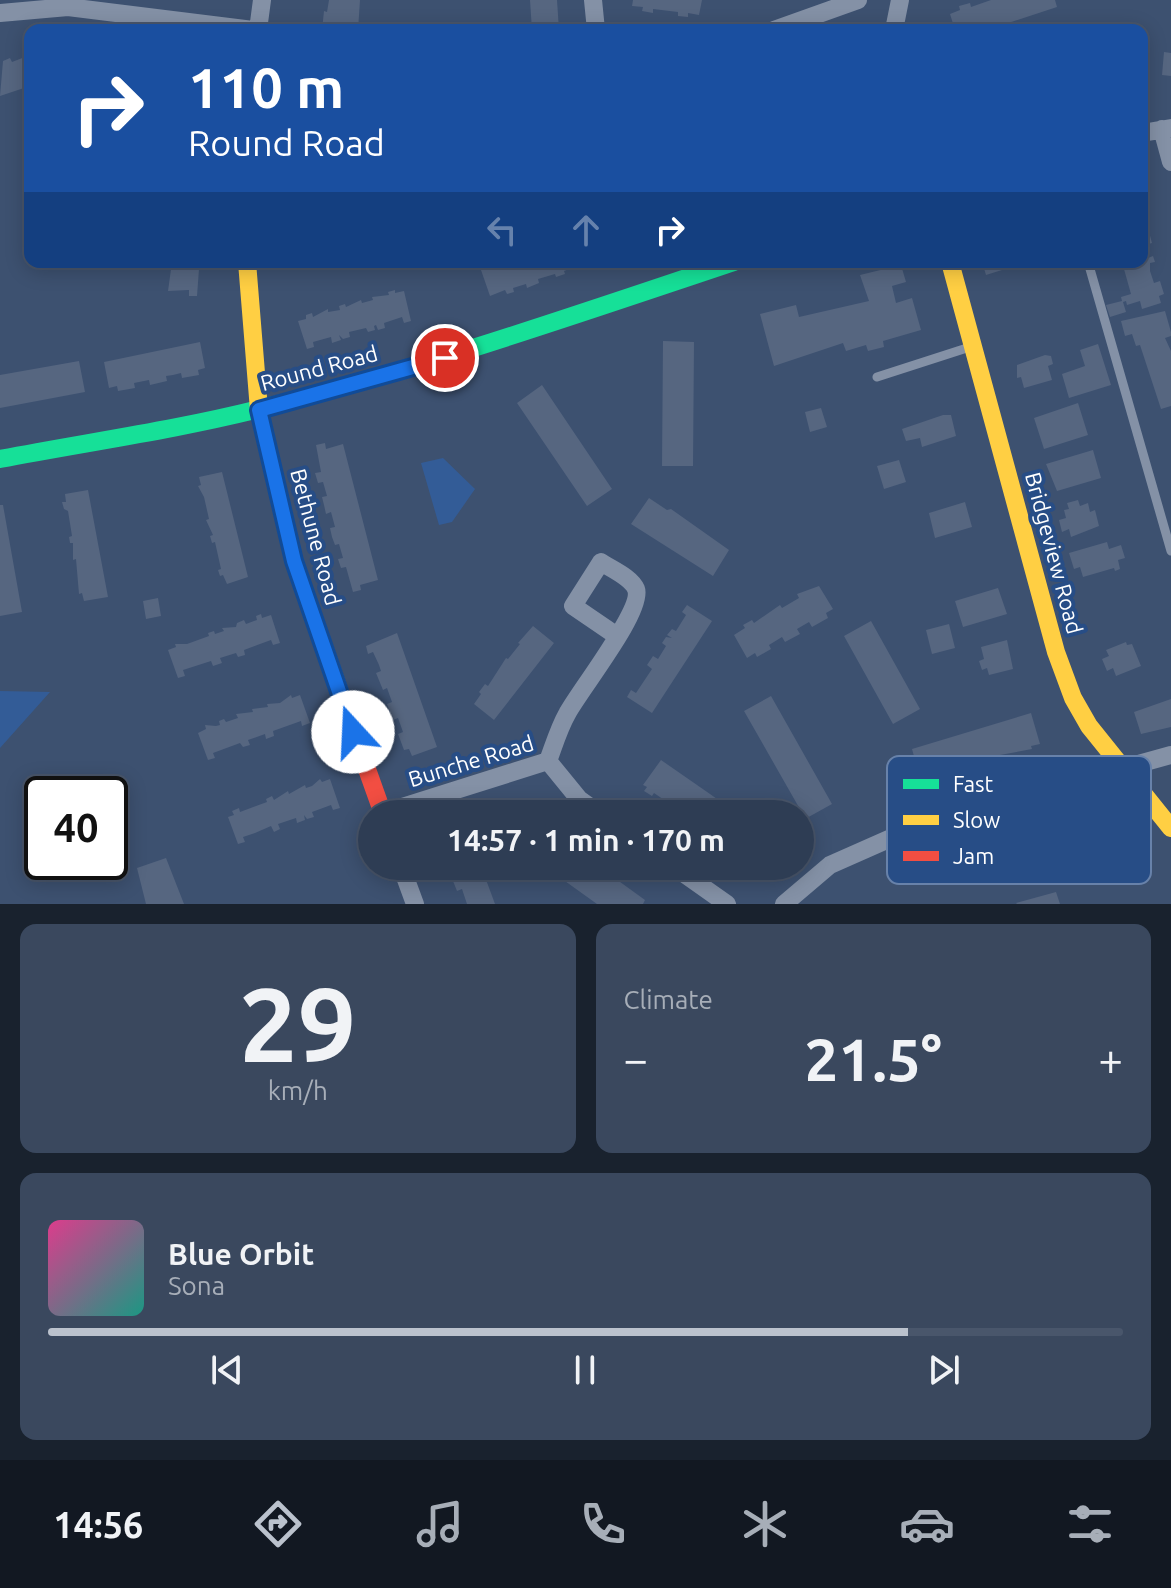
<!DOCTYPE html>
<html lang="en">
<head>
<meta charset="utf-8">
<style>
  :root { --surface:#2e3d54; --page:#3a485e; --text:#f1f3f6; --muted:#a7aeb8; --line:#49566b; --accent:#bbc2cd }
  body { margin:0; font-family:Ubuntu,sans-serif; background:var(--page); color:var(--text); height:100vh; display:flex; flex-direction:column; font-size:30px; white-space:nowrap }
  * { box-sizing:border-box; margin:0 }
  p { font-size:26px; color:var(--muted) }
  .icon { flex:none; width:44px; height:44px; fill:none; stroke:currentColor; stroke-width:2; stroke-linecap:round; stroke-linejoin:round }
  .map { position:relative; height:904px; overflow:hidden }
  .sheet { display:flex; flex-direction:column; gap:20px; padding:20px; background:#19222e; flex:1 }
  .sheet>* { flex:none }
  .guide { position:absolute; left:24px; top:24px; width:1124px; height:244px; border-radius:16px; box-shadow:0 4px 20px #0003,0 0 0 2px var(--line); background:#1a4fa0; color:#fff; overflow:hidden }
  .speed { position:absolute; left:24px; top:776px; display:flex; gap:16px; font-size:40px; font-weight:700; text-align:center }
  .speed>* { display:grid; place-content:center; width:104px; height:104px; border-radius:50%; background:var(--surface); box-shadow:0 4px 20px #0003,0 0 0 2px var(--line); line-height:1 }
  .speed .limit { border:4px solid #111; border-radius:12px; background:#fff; color:#111 }
  .pin { position:absolute; display:grid; place-items:center; width:68px; height:68px; color:#fff; margin:-34px; border:4px solid #fff; border-radius:50%; box-shadow:0 2px 8px #0007 }
  .me { position:absolute; width:88px; margin:-44px; rotate:340deg; stroke-linejoin:round; filter:drop-shadow(0 0 6px #0008) }
  .turn { display:flex; align-items:center; gap:28px; height:168px; padding:0 32px; font-size:36px }
  .turn .icon { width:104px; height:104px; stroke-width:2.5 }
  .turn b { display:block; font-size:56px; line-height:68px }
  .lanes { display:flex; align-items:center; height:76px; padding:0 32px; background:#0003; justify-content:center; gap:40px; direction:ltr }
  .lanes .off { opacity:.35 }
  .big { font-size:60px; font-weight:700; line-height:1.1 }
  .sheet .tile { flex:1; display:flex; flex-direction:column; justify-content:center; gap:12px; min-width:0; padding:0 28px; border-radius:16px; background:var(--page) }
  .sheet .dial { align-items:center; gap:0 }
  .dial b { font-size:104px; line-height:1 }
  .song { display:flex; align-items:center; gap:24px }
  .cover { width:96px; height:96px; border-radius:12px; background:linear-gradient(135deg,hsl(330 70% 55%),hsl(170 70% 35%)) }
  .played { height:8px; border-radius:4px; background:linear-gradient(90deg,var(--accent) 80%,var(--line) 80%) }
  .keys { display:flex; justify-content:space-around; direction:ltr }
  .heat { display:flex; justify-content:space-between; align-items:center; font-size:44px; direction:ltr }
  .sheet .tiles { flex:1; display:grid; gap:20px; grid-template-columns:1fr 1fr }
  .tile:last-child { grid-column:span 2 }
  .trip { position:absolute; left:358px; top:800px; width:456px; height:80px; border-radius:40px; background:var(--surface); box-shadow:0 4px 20px #0003,0 0 0 2px var(--line); font-weight:700; line-height:80px; text-align:center }
  .tabs { display:flex; height:128px; justify-content:space-around; align-items:center; background:#121822; color:var(--muted) }
  .tabs .icon { width:56px; height:56px }
  .tabs .active { color:var(--accent) }
  .tabs b { font-size:36px; color:var(--text) }
  .map>svg:first-child { display:block }
  .green { fill:#335c97 }
  .building { fill:#566680 }
  .lines { fill:none; stroke-linecap:round; stroke-linejoin:round }
  .lane { stroke:#8491a6; stroke-width:9 }
  .street { stroke:#8491a6; stroke-width:18 }
  .fast { stroke:#16e098; stroke-width:18 }
  .slow { stroke:#ffcf43; stroke-width:18 }
  .jam { stroke:#f24e42; stroke-width:18 }
  .route-casing { stroke:#114b97; stroke-width:20 }
  .route { stroke:#1a73e8; stroke-width:14 }
  .labels { text-anchor:middle; stroke-width:8; stroke-linejoin:round; paint-order:stroke }
  .street-label { font-size:22px; fill:#fff; stroke:#274d86 }
  .key { fill:#274d86; stroke:#6882aa; stroke-width:2 }
  .key-label { font-size:22px; fill:#fff }
</style>
</head>
<body>
<div class="map">
<svg width="1171" height="904" viewBox="0 0 1171 904">
  <rect width="100%" height="100%" fill="#3d5170"/>
  <path class="green" d="M 443,458 L 475,489 L 452,522 L 439,525 L 421,463 Z
    M 0,691 L 50,692 L 0,748 Z"/>
  <path class="building" d="M 329,0 L 360,0 L 358,30 L 322,30 L 324,11 L 327,12 Z
    M 530,0 L 557,0 L 559,30 L 532,30 Z
    M 633,0 L 702,0 L 699,15 L 688,13 L 688,17 L 678,16 L 678,12 L 653,9 L 653,13 L 642,11 L 643,7 L 632,6 Z
    M 991,0 L 1055,0 L 1057,7 L 987,30 L 955,30 L 950,14 L 960,10 L 959,6 L 970,3 L 971,7 Z
    M 1164,52 L 1171,53 L 1171,76 L 1162,75 Z
    M 30,55 L 30,86 L 0,96 L 3,61 L 10,58 L 12,62 Z
    M 1145,217 L 1152,243 L 1145,245 L 1148,258 L 1153,256 L 1155,262 L 1150,263 L 1150,271 L 1154,283 L 1160,281 L 1164,294 L 1159,296 L 1161,303 L 1142,309 L 1140,301 L 1127,305 L 1126,301 L 1123,302 L 1126,312 L 1110,317 L 1106,305 L 1122,301 L 1121,297 L 1131,294 L 1122,262 L 1142,262 L 1142,218 Z
    M 172,262 L 204,262 L 204,269 L 199,269 L 197,296 L 189,296 L 189,290 L 168,291 Z
    M 506,262 L 575,262 L 577,266 L 564,271 L 565,274 L 556,277 L 555,274 L 538,279 L 539,283 L 527,288 L 526,284 L 513,288 L 514,292 L 507,294 L 505,290 L 490,296 L 481,270 Z
    M 982,262 L 1024,262 L 1024,263 L 986,275 Z
    M 901,265 L 906,282 L 892,286 L 896,303 L 912,298 L 921,330 L 883,341 L 884,347 L 868,351 L 866,345 L 846,351 L 843,343 L 774,366 L 760,314 L 796,305 L 799,317 L 869,301 L 860,275 Z
    M 395,290 L 395,293 L 404,291 L 411,321 L 404,323 L 402,317 L 384,323 L 385,328 L 378,330 L 376,325 L 374,326 L 375,330 L 368,332 L 366,328 L 349,332 L 350,337 L 343,339 L 339,335 L 341,340 L 332,343 L 331,337 L 313,342 L 314,347 L 307,349 L 298,321 L 306,319 L 306,315 L 312,313 L 313,317 L 328,309 L 328,312 L 340,310 L 339,306 L 345,304 L 346,307 L 361,300 L 362,303 L 373,300 L 372,297 L 389,295 L 388,292 Z
    M 1165,311 L 1171,332 L 1171,336 L 1165,338 L 1171,351 L 1171,406 L 1161,409 L 1140,345 L 1136,346 L 1132,334 L 1125,336 L 1121,321 Z
    M 663,341 L 694,342 L 693,466 L 662,466 Z
    M 200,342 L 205,368 L 198,370 L 199,375 L 182,378 L 181,373 L 173,375 L 166,376 L 167,381 L 150,385 L 149,380 L 134,383 L 135,388 L 118,391 L 117,386 L 109,388 L 104,362 Z
    M 1098,344 L 1111,385 L 1069,398 L 1062,374 L 1085,366 L 1080,350 Z
    M 1045,355 L 1051,356 L 1053,364 L 1048,366 L 1052,380 L 1024,388 L 1021,377 L 1017,378 L 1017,365 Z
    M 79,361 L 85,392 L 0,408 L 0,375 Z
    M 542,385 L 612,489 L 587,506 L 517,403 Z
    M 1078,403 L 1088,435 L 1044,449 L 1034,418 Z
    M 821,408 L 827,427 L 810,432 L 805,412 Z
    M 943,415 L 951,415 L 956,436 L 922,447 L 920,438 L 906,441 L 902,429 Z
    M 325,443 L 326,449 L 343,444 L 378,580 L 360,585 L 361,590 L 353,592 L 346,567 L 341,568 L 338,559 L 343,558 L 339,544 L 335,545 L 332,537 L 330,528 L 335,527 L 331,512 L 326,514 L 324,505 L 322,497 L 327,496 L 323,482 L 318,483 L 315,473 L 321,472 L 316,445 Z
    M 1093,450 L 1101,478 L 1057,491 L 1046,464 Z
    M 899,460 L 906,482 L 884,489 L 877,466 Z
    M 222,472 L 248,577 L 227,584 L 223,575 L 220,576 L 218,570 L 221,569 L 215,542 L 212,543 L 210,536 L 213,535 L 206,520 L 209,519 L 204,497 L 198,486 L 201,485 L 199,477 Z
    M 88,490 L 108,597 L 84,601 L 82,593 L 79,594 L 76,559 L 73,560 L 73,543 L 70,543 L 69,537 L 72,536 L 68,511 L 64,509 L 62,502 L 66,502 L 65,494 Z
    M 649,498 L 667,510 L 671,509 L 729,550 L 713,576 L 631,524 Z
    M 1078,500 L 1080,506 L 1088,503 L 1090,512 L 1095,510 L 1099,526 L 1071,537 L 1069,529 L 1062,532 L 1059,520 L 1066,518 L 1064,510 L 1069,509 L 1067,503 Z
    M 965,502 L 972,527 L 935,538 L 929,513 Z
    M 0,505 L 3,505 L 22,612 L 0,616 Z
    M 1107,542 L 1109,549 L 1121,545 L 1125,558 L 1118,560 L 1120,569 L 1115,571 L 1114,568 L 1083,577 L 1080,567 L 1074,569 L 1069,553 Z
    M 819,586 L 833,609 L 826,613 L 828,618 L 812,627 L 809,622 L 797,629 L 800,634 L 785,642 L 782,637 L 769,645 L 771,649 L 757,657 L 755,653 L 747,658 L 734,635 L 745,628 L 743,625 L 752,620 L 754,623 L 780,605 L 782,608 L 799,598 L 797,594 Z
    M 998,588 L 1007,614 L 963,627 L 955,601 Z
    M 158,598 L 161,616 L 146,619 L 143,601 Z
    M 687,605 L 712,621 L 652,713 L 627,697 L 631,690 L 636,693 L 652,669 L 647,665 L 653,656 L 658,659 L 666,646 L 662,643 L 666,637 L 672,638 L 667,635 L 672,629 L 676,631 L 686,615 L 682,612 Z
    M 261,614 L 262,618 L 271,615 L 280,643 L 273,645 L 271,640 L 260,644 L 244,650 L 245,655 L 238,657 L 236,653 L 220,658 L 222,663 L 213,666 L 211,661 L 183,670 L 185,676 L 178,678 L 168,650 L 176,647 L 175,644 L 187,644 L 209,636 L 208,633 L 214,631 L 215,634 L 224,631 L 222,628 L 236,627 L 237,623 L 244,620 L 246,624 L 257,620 L 256,616 Z
    M 871,621 L 920,709 L 893,724 L 844,636 Z
    M 949,624 L 955,648 L 932,654 L 926,630 Z
    M 533,626 L 554,643 L 494,720 L 474,704 L 481,694 L 479,692 L 485,684 L 488,686 L 506,658 L 508,659 L 520,644 L 518,643 Z
    M 397,633 L 437,747 L 412,756 L 409,749 L 404,750 L 398,734 L 403,732 L 398,718 L 393,720 L 387,704 L 392,702 L 387,688 L 383,690 L 376,673 L 381,671 L 379,665 L 373,652 L 368,654 L 366,646 Z
    M 1007,640 L 1013,669 L 989,675 L 987,668 L 982,670 L 979,661 L 984,659 L 981,647 Z
    M 1126,642 L 1127,645 L 1132,644 L 1141,666 L 1116,676 L 1113,668 L 1107,671 L 1102,659 L 1109,656 L 1106,650 Z
    M 291,695 L 292,698 L 300,695 L 310,723 L 302,726 L 301,721 L 273,731 L 274,736 L 266,739 L 265,734 L 248,740 L 250,745 L 243,747 L 240,743 L 213,753 L 215,758 L 208,760 L 198,733 L 206,729 L 205,725 L 216,726 L 220,725 L 219,721 L 224,719 L 226,722 L 238,718 L 236,714 L 253,712 L 252,709 L 268,707 L 267,704 L 280,703 Z
    M 771,696 L 832,804 L 805,819 L 798,812 L 801,811 L 744,711 Z
    M 1171,699 L 1171,727 L 1141,734 L 1134,712 Z
    M 1031,713 L 1040,744 L 1031,746 L 1032,749 L 1000,755 L 1001,758 L 983,763 L 982,760 L 969,764 L 970,767 L 951,773 L 948,770 L 932,775 L 934,779 L 925,781 L 924,777 L 920,778 L 912,749 Z
    M 661,760 L 710,794 L 738,814 L 677,814 L 668,808 L 670,804 L 654,793 L 652,796 L 644,791 L 647,787 L 643,785 Z
    M 320,779 L 322,782 L 330,779 L 340,808 L 333,810 L 331,805 L 312,812 L 314,817 L 307,819 L 304,815 L 305,820 L 297,823 L 296,818 L 278,824 L 280,829 L 274,832 L 271,826 L 255,833 L 243,837 L 245,842 L 238,844 L 228,817 L 234,815 L 232,811 L 239,808 L 240,812 L 267,802 L 266,799 L 272,796 L 274,800 L 288,791 L 289,794 L 305,785 L 306,788 L 312,786 Z
    M 166,858 L 184,904 L 146,904 L 137,868 Z
    M 453,866 L 481,866 L 495,904 L 467,904 L 462,889 L 457,891 L 451,876 L 456,874 Z
    M 544,866 L 598,866 L 645,900 L 643,904 L 597,904 Z
    M 1056,892 L 1060,904 L 1017,904 L 1016,903 Z"/>
  <g class="lines">
    <path class="lane" d="M 1088,262 L 1171,551
      M 877,377 L 970,347"/>
    <path class="street" d="M 593,0 L 596,30
      M 0,13 L 68,7 L 253,30
      M 258,30 L 262,0
      M 774,30 L 858,0
      M 894,30 L 900,0
      M 1162,129 L 1171,162
      M 1142,133 L 1171,128
      M 548,761 C 554,745 559,728 567,714 C 579,691 644,610 636,589 C 631,577 611,569 601,562 L 573,606 L 617,636
      M 548,761 L 579,799 L 600,814
      M 383,813 L 548,761
      M 401,866 L 415,904
      M 673,866 L 727,904
      M 784,904 L 830,865 L 925,823 L 1171,755"/>
    <path class="fast" d="M 0,459 C 88,442 176,430 263,408 C 423,368 578,314 734,262"/>
    <path class="slow" d="M 247,262 L 259,410 L 294,561 L 347,713
      M 950,262 L 1056,652 L 1073,698 L 1089,726 L 1171,828"/>
    <path class="jam" d="M 347,713 L 383,814"/>
  </g>
  <g class="lines">
    <defs>
      <path id="route" d="M 353,732 L 294,561 L 259,410 L 445,358"/>
    </defs>
    <use href="#route" class="route-casing"/>
    <use href="#route" class="route"/>
  </g>
  <g class="labels">
    <g class="street-label">
      <text transform="translate(319 368) rotate(-15)" y="8">Round Road</text>
      <text transform="translate(316 537) rotate(75)" y="8">Bethune Road</text>
      <text transform="translate(1054 553) rotate(75)" y="8">Bridgeview Road</text>
      <text transform="translate(471 761) rotate(-17)" y="8">Bunche Road</text>
    </g>
  </g>
  <rect x="887" y="756" width="264" height="128" rx="12" class="key"/>
  <rect x="903" y="779" width="36" height="10" fill="#16e098"/>
  <rect x="903" y="815" width="36" height="10" fill="#ffcf43"/>
  <rect x="903" y="851" width="36" height="10" fill="#f24e42"/>
  <g class="key-label">
    <text x="953" y="792">Fast</text>
    <text x="953" y="828">Slow</text>
    <text x="953" y="864">Jam</text>
  </g>
</svg>
<div class="speed"><div class="limit">40</div></div>
<div class="pin" style="left:445px;top:358px;background:#d93025"><svg class="icon" aria-label="arrive" viewBox="0 0 24 24"><path d="M6 21V4h12l-3 4 3 4H6"/></svg></div>
<svg class="me" style="left:353px;top:732px" viewBox="-20 -20 40 40"><circle r="19" fill="#fff"/><path d="M0-13L10 11 0 6-10 11z" fill="#1a73e8"/></svg>
<div class="trip">14:57 · 1 min · 170 m</div>
<div class="guide">
<div class="turn"><svg class="icon" aria-label="right" viewBox="0 0 24 24"><path d="M7 20v-9h11M14 6l5 5-5 5"/></svg><div><b>110 m</b>Round Road</div></div>
<div class="lanes"><svg class="icon off" aria-label="left" viewBox="0 0 24 24"><path d="M17 20v-9H6M10 6l-5 5 5 5"/></svg><svg class="icon off" aria-label="ahead" viewBox="0 0 24 24"><path d="M12 20V5M6 11l6-6 6 6"/></svg><svg class="icon" aria-label="right" viewBox="0 0 24 24"><path d="M7 20v-9h11M14 6l5 5-5 5"/></svg></div>
</div>
</div>
<section class="sheet">
<div class="tiles">
<div class="tile dial"><b>29</b><p>km/h</p></div>
<div class="tile"><p>Climate</p>
<div class="heat"><a>−</a><b class="big">21.5°</b><a>+</a></div>
</div>
<div class="tile">
<div class="song"><i class="cover"></i><div><b>Blue Orbit</b><p>Sona</p></div></div>
<div class="played"></div>
<div class="keys"><svg class="icon" aria-label="previous" viewBox="0 0 24 24"><path d="M18 5L8 12l10 7zM5 5v14"/></svg><svg class="icon" aria-label="pause" viewBox="0 0 24 24"><path d="M8 5v14M16 5v14"/></svg><svg class="icon" aria-label="next" viewBox="0 0 24 24"><path d="M6 5l10 7-10 7zM19 5v14"/></svg></div>
</div>
</div>
</section>
<nav class="tabs">
<b>14:56</b>
<svg class="icon active" aria-label="directions" viewBox="0 0 24 24"><path d="M12 3l9 9-9 9-9-9zM9 14v-3h6M13 9l2 2-2 2"/></svg>
<svg class="icon" aria-label="music" viewBox="0 0 24 24"><path d="M9 18V5l10-2v13"/><circle cx="6" cy="18" r="3"/><circle cx="16" cy="16" r="3"/></svg>
<svg class="icon" aria-label="phone" viewBox="0 0 24 24"><path d="M5 4h4l2 5-3 2q2 4 5 5l2-3 5 2v4C11 20 4 13 5 4z"/></svg>
<svg class="icon" aria-label="climate" viewBox="0 0 24 24"><path d="M12 3v18M4 7l16 10M4 17L20 7"/></svg>
<svg class="icon" aria-label="car" viewBox="0 0 24 24"><path d="M5 17H2v-5l4-1 3-4h7l3 4 3 1v5h-3M9 17h6M6 11h13"/><circle cx="7" cy="17" r="2"/><circle cx="17" cy="17" r="2"/></svg>
<svg class="icon" aria-label="filters" viewBox="0 0 24 24"><path d="M4 7h16M4 17h16"/><circle cx="9" cy="7" r="2"/><circle cx="15" cy="17" r="2"/></svg>
</nav>
</body>
</html>
